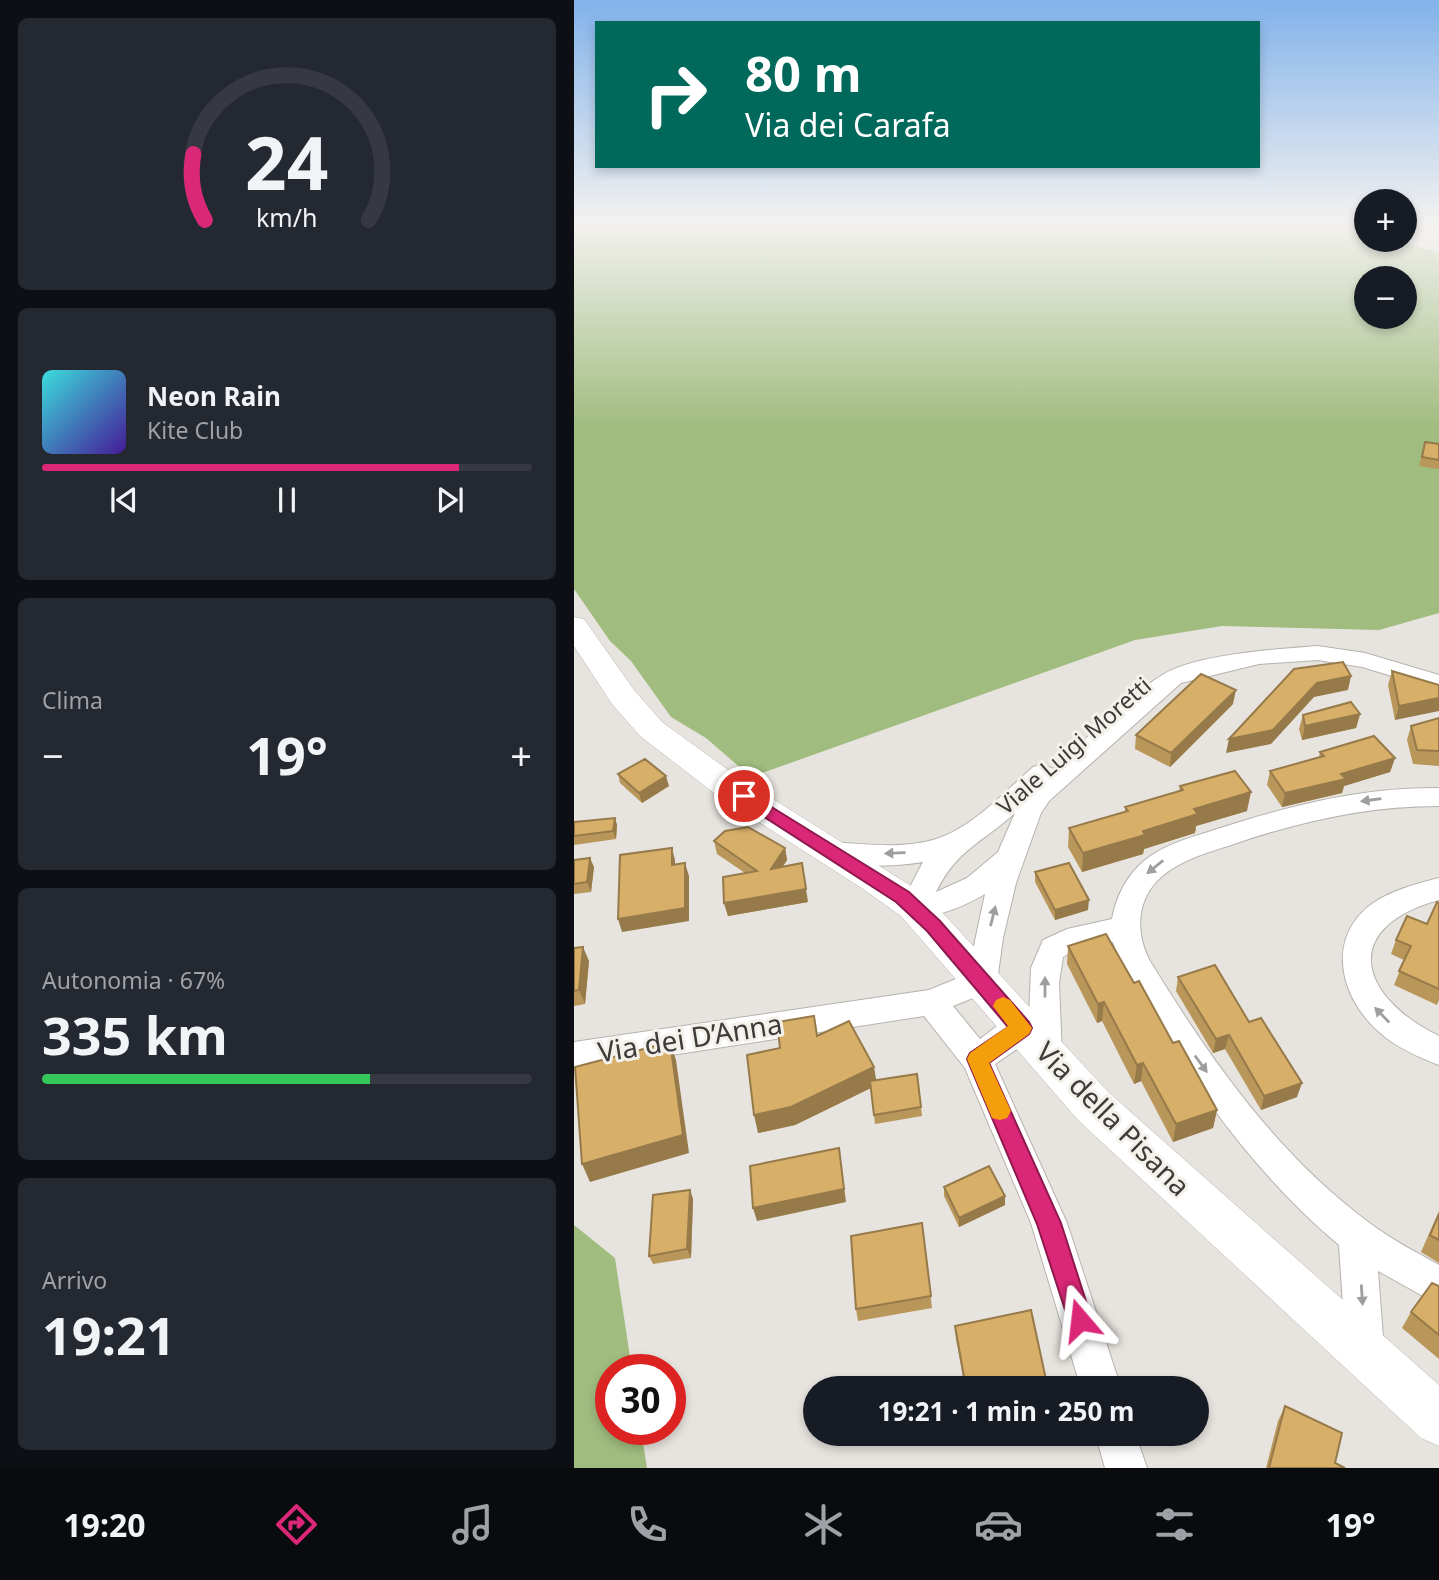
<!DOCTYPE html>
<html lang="it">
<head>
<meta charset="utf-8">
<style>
  :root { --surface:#171b24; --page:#242831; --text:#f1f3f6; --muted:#9ea1a6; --line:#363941; --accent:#db2777 }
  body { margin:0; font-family:"Noto Sans",sans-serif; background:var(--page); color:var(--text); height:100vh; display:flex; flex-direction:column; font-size:26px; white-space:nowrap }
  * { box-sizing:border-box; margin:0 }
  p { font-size:23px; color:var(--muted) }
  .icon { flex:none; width:38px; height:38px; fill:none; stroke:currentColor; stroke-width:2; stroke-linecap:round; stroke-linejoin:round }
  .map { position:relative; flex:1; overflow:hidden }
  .drawer { display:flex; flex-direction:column; gap:18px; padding:18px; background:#0d0f14; width:574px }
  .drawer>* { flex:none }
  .top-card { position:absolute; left:21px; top:21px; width:665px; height:147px; border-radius:0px; box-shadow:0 4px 10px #0003; background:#00695c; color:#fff; overflow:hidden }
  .controls { position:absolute; left:780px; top:189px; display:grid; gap:14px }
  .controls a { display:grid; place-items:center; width:63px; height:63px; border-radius:50%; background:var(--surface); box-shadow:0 4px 10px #0003; font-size:35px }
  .speed { position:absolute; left:21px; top:1354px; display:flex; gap:14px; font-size:35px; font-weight:700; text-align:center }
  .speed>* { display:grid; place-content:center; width:91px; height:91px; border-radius:50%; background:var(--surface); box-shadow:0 4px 10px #0003; line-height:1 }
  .speed .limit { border:10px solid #d22; background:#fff; color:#111 }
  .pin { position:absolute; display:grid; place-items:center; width:60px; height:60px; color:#fff; margin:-30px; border:4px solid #fff; border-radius:50%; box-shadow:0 2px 7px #0007 }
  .me { position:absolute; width:77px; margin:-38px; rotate:343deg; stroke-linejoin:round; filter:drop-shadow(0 0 5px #0008) }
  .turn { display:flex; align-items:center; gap:24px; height:147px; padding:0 35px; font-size:32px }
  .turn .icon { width:91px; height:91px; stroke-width:2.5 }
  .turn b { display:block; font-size:49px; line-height:60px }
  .big { font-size:52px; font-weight:700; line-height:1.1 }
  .drawer .card { flex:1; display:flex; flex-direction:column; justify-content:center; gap:10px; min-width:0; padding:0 24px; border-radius:10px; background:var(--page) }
  .drawer .dial { align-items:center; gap:0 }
  .dial svg { height:182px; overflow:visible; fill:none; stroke:var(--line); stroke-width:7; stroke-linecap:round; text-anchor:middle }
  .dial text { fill:var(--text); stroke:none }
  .song { display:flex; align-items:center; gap:21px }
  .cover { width:84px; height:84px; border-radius:10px; background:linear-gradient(135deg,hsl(180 70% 55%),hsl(260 70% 35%)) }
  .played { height:7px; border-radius:4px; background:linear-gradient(90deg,var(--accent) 85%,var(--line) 85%) }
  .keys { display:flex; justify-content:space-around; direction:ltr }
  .heat { display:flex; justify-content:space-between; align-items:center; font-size:38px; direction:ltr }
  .charge { height:10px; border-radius:5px; background:linear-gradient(90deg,#34c759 67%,var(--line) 0) }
  .trip { position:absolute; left:229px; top:1376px; width:406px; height:70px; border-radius:35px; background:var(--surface); box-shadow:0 4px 10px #0003; font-weight:700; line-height:70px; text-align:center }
  .tabs { display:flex; height:112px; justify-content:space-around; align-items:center; background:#090b0e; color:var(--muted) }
  .tabs .icon { width:49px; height:49px }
  .tabs .active { color:var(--accent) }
  .tabs b { font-size:32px; color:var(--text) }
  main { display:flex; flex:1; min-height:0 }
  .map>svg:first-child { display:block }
  .green { fill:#a0bc7f; fill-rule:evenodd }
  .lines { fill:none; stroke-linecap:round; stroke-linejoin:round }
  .minor-casing { stroke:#b6b3ae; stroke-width:2 }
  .major-casing { stroke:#b6b3ae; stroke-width:1 }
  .minor { fill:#fff; fill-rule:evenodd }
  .major { fill:#fff; fill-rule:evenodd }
  .wall { fill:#b9965a }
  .shaded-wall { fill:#967a4a }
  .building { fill:#d7af69; stroke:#967a4a; stroke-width:2 }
  .oneway { fill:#9e9e9c }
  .route { fill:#db2777; stroke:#8e194d; stroke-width:2 }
  .slow { fill:#f59e0b }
  .labels { text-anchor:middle; stroke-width:6; stroke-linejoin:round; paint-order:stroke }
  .street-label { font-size:23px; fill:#3d3c3a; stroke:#f4f1eb }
  .near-street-label { font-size:28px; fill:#3d3c3a; stroke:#f4f1eb }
</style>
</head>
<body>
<main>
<section class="drawer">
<div class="card dial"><svg viewBox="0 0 100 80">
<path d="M14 69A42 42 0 1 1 86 69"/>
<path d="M14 69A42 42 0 0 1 9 40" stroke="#db2777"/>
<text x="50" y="56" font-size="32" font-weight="700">24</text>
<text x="50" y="72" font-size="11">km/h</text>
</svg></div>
<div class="card">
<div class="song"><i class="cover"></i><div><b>Neon Rain</b><p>Kite Club</p></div></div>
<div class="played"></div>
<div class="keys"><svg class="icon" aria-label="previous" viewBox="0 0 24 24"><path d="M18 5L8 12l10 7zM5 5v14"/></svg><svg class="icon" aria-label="pause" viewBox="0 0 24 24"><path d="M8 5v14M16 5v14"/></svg><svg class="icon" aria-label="next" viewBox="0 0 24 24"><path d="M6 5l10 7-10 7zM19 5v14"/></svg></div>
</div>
<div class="card"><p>Clima</p>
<div class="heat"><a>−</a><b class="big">19°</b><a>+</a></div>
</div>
<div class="card"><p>Autonomia · 67%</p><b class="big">335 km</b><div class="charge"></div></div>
<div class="card"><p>Arrivo</p><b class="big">19:21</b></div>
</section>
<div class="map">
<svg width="865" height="1468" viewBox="0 0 865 1468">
  <rect width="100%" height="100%" fill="#e7e3de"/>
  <path class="green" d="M 0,223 L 793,223 L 791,233 L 793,240 L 815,240 L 865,252 L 865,613 L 805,630 L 648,626 L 561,640 L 177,777 L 132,738 L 97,717 L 57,661 L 36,641 L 0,589 ZM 793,278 L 831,278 L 831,317 L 793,317 Z
    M 0,1225 L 41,1258 L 58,1370 L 37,1370 L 37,1430 L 67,1430 L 73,1468 L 0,1468 Z"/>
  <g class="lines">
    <defs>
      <path id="minor" d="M 744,646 L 791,653 L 865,675 L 865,690 L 788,667 L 744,660 L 685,664 L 607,683 L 475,801 L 467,813 L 442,883 L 429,938 L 423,981 L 419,990 L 379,1006 L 406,1039 C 419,1030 438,1011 455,1017 L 457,968 L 469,940 L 493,929 L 538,919 C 542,896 553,875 571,860 C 591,844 616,838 640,830 C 714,806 787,787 865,788 L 865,806 C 794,806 727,821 660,844 C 633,853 604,860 583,881 C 562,903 562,935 576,961 C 635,1058 704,1156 797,1224 C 818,1240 842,1252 865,1265 L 865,1305 L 804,1271 L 810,1351 L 805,1365 L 791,1370 L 777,1365 L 772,1351 L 765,1245 C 690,1182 633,1105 581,1022 C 566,996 547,971 539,942 L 501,950 L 489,957 L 485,983 L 488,1056 L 483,1066 L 472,1070 L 461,1066 L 456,1056 L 456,1040 L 421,1064 L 493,1223 L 547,1388 L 507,1388 L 457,1223 L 391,1068 L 350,1016 L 0,1070 L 0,1042 L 355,990 L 394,974 L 411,894 C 389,907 355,922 330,914 L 326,906 L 349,862 C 318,867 278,868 247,859 L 243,852 L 247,845 L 257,842 C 290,844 327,849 359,840 C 398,829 430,792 459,767 L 468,764 L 479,769 C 511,741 554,695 590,674 C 623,654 705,649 744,646 ZM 441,813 L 424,852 L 393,878 L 362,892 C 383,849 408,843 441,813 Z
        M 865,878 L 865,900 C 764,928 785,997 865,1036 L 865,1065 C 844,1057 821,1047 804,1031 C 767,998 752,941 795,906 C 814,891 842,884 865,878 Z
        M 521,1433 L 561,1433 L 573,1468 L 531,1468 Z"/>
      <path id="major" d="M 0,617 L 10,619 L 60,690 L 88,722 L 164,777 L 353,896 L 534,1092 L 865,1385 L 865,1446 L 847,1438 L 504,1120 L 327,916 L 289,889 L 140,793 L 66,736 L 38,704 L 0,646 Z"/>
    </defs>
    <use href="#minor" class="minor-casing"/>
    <use href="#major" class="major-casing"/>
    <use href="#minor" class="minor"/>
    <use href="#major" class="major"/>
  </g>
  <path class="wall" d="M 851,442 L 865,444 L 865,469 L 845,466 Z
    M 818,671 L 865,685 L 821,720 L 814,685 Z
    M 659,704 L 596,767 L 561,749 L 562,735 Z
    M 786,714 L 782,728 L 728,740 L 725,729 L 729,715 Z
    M 865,718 L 865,766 L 839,764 L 833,740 L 837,726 Z
    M 746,752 L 821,758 L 816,772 L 770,786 L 768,793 L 708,807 L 693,785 L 696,771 L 745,757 Z
    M 44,774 L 95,786 L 68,803 L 46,783 Z
    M 606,786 L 673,811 L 622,826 L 621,833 L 570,849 L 569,854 L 508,872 L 494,847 L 495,828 L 551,812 L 551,807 L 605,791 Z
    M 41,818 L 43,825 L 42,839 L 0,845 L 0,822 Z
    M 140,841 L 211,848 L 213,860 L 209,866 L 234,902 L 154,916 L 150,903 L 171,873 L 143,854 Z
    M 0,860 L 20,867 L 17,892 L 0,894 Z
    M 461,872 L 514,910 L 481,920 L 461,882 Z
    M 865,903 L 865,1000 L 863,1005 L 820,985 L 830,960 L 817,954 L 822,940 L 853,924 Z
    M 494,946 L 560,983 L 643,1110 L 639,1128 L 599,1142 L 567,1081 L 560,1084 L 528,1021 L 523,1023 L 493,964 Z
    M 0,948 L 15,961 L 11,1004 L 0,1006 Z
    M 604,977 L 675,1022 L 723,1097 L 687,1110 L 651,1049 L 639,1053 L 602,991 Z
    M 244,1036 L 302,1080 L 347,1107 L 348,1116 L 301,1124 L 297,1088 L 221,1125 L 184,1133 L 206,1048 Z
    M 370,1187 L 431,1205 L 385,1227 L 370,1196 Z
    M 116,1190 L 119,1199 L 117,1258 L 79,1264 L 75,1256 Z
    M 865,1211 L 865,1263 L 847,1252 Z
    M 348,1223 L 358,1308 L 284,1321 L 282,1309 Z
    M 865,1286 L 865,1359 L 828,1328 L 837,1312 Z
    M 381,1326 L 473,1388 L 391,1388 L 382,1339 Z
    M 711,1406 L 761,1463 L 771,1468 L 692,1468 L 704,1421 Z"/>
  <path class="shaded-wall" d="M 777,676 L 774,690 L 740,697 L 697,744 L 652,753 L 655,739 L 743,683 Z
    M 662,690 L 659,704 L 596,767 L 597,753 Z
    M 865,698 L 865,711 L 821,720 L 825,706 Z
    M 786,714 L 782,728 L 728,740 L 731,726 Z
    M 821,758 L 816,772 L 770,786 L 768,793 L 708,807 L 711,793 L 767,774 Z
    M 92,776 L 95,786 L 68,803 L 65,793 Z
    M 677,792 L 673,811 L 622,826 L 621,833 L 570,849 L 569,854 L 508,872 L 509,853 L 569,831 L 620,809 Z
    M 41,818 L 43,825 L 42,839 L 39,831 Z
    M 98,848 L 101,860 L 101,878 L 98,865 Z
    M 211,848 L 213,860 L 199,881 L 197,869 Z
    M 16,858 L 20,867 L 17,892 L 13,882 Z
    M 111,863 L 115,876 L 115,921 L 48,932 L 44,919 Z
    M 228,863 L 234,902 L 154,916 L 150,903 Z
    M 515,900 L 514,910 L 481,920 L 481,910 Z
    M 9,947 L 15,961 L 11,1004 L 5,990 Z
    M 530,1002 L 528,1021 L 523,1023 L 524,1004 Z
    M 655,1035 L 651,1049 L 639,1053 L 642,1039 Z
    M 96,1042 L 102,1060 L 115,1153 L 16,1182 L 8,1164 Z
    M 569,1063 L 567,1081 L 560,1084 L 563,1065 Z
    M 300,1067 L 303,1085 L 221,1125 L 184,1133 L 180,1115 Z
    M 728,1083 L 723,1097 L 687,1110 L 690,1096 Z
    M 643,1110 L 639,1128 L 599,1142 L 602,1124 Z
    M 265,1148 L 272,1202 L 183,1221 L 179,1208 Z
    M 116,1190 L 119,1199 L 117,1258 L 113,1249 Z
    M 431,1196 L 431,1205 L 385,1227 L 385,1218 Z
    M 473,1384 L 473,1388 L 457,1388 Z"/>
  <path class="building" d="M 851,442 L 865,444 L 865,460 L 848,457 Z
    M 769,662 L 777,676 L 743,683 L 699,730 L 655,739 L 720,669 Z
    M 818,671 L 865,685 L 865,698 L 825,706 Z
    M 627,674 L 662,690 L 597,753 L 562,735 Z
    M 777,702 L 786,714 L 731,726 L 729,715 Z
    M 865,718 L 865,751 L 843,750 L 837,726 Z
    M 800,736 L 821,758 L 767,774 L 772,779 L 711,793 L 696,771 L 750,756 L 746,752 Z
    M 71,759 L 92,776 L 65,793 L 44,774 Z
    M 661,771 L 677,792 L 620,809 L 624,814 L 569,831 L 571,835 L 509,853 L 495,828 L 554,811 L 551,807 L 609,790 L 606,786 Z
    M 41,818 L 39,831 L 0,836 L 0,822 Z
    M 174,827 L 211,848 L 197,869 L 228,863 L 232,889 L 150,903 L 149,877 L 183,871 L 140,841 L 151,831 Z
    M 98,848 L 98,865 L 111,863 L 111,908 L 44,919 L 46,855 Z
    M 16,858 L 13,882 L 0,884 L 0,860 Z
    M 495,863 L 515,900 L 481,910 L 461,872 Z
    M 863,902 L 865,903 L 865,989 L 825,971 L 837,946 L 822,940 L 833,916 L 853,924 Z
    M 532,934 L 560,983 L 565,981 L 599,1043 L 605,1041 L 643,1110 L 602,1124 L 569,1063 L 563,1065 L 530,1002 L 524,1004 L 494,946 Z
    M 9,947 L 5,990 L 0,991 L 0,948 Z
    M 641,965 L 675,1022 L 687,1018 L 728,1083 L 690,1096 L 655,1035 L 642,1039 L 604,977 Z
    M 240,1016 L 243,1036 L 275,1021 L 300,1067 L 217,1107 L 180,1115 L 173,1055 L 206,1048 L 203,1022 Z
    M 96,1042 L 109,1135 L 8,1164 L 1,1067 Z
    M 343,1074 L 347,1107 L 300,1115 L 296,1081 Z
    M 265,1148 L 270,1189 L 179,1208 L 176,1166 Z
    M 415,1166 L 431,1196 L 385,1218 L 370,1187 Z
    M 116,1190 L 113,1249 L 75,1256 L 79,1195 Z
    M 865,1214 L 865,1240 L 856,1235 Z
    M 348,1223 L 357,1296 L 282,1309 L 277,1236 Z
    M 858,1283 L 865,1286 L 865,1335 L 837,1312 Z
    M 457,1310 L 473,1384 L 457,1388 L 392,1388 L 381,1326 Z
    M 711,1406 L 768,1433 L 761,1463 L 771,1468 L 695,1468 Z"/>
  <defs><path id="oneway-solid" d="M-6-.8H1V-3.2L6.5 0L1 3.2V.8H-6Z" transform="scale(1.75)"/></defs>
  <g class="oneway">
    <use href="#oneway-solid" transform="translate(797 800) rotate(172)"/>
    <use href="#oneway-solid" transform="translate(321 853) rotate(178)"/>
    <use href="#oneway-solid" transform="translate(581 867) rotate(141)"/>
    <use href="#oneway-solid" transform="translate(419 916) rotate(-76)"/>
    <use href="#oneway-solid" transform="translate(471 987) rotate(-90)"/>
    <use href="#oneway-solid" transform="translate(808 1015) rotate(-134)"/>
    <use href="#oneway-solid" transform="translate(627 1064) rotate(54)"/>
    <use href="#oneway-solid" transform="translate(788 1295) rotate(86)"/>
  </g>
  <linearGradient id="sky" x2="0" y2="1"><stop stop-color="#81b2ea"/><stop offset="0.52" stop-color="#f4f2f0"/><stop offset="1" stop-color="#f4f2f0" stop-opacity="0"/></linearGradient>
  <rect width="865" height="429" fill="url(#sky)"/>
  <path class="route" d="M 170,790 L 335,892 L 366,921 L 455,1022 L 458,1028 L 455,1034 L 415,1063 L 487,1223 L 518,1320 L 515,1328 L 506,1332 L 497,1328 L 463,1224 L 393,1059 L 396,1053 L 434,1027 L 353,931 L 322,902 L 164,800 L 161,796 Z"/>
  <path class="slow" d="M 429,997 L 436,1000 L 458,1028 L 455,1034 L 415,1063 L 437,1111 L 433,1118 L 426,1120 L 418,1118 L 393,1059 L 396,1053 L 434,1026 L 419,1006 L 422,1000 Z"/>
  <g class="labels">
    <g class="street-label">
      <text transform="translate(500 746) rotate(-41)" y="8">Viale Luigi Moretti</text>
    </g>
    <g class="near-street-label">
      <text transform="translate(116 1038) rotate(-9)" y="10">Via dei D’Anna</text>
      <text transform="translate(539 1119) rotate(45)" y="10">Via della Pisana</text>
    </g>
  </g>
</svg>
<div class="controls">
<a>+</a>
<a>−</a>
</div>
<div class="speed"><div class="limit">30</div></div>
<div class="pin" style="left:170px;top:796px;background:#d93025"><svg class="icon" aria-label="arrive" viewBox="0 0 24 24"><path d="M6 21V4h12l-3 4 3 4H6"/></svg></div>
<svg class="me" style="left:506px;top:1320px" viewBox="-20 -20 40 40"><path d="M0-17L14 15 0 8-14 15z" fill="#db2777" stroke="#fff" stroke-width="4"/></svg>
<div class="trip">19:21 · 1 min · 250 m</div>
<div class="top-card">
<div class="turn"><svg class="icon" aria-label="right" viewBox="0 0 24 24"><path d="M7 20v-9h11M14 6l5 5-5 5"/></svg><div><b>80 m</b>Via dei Carafa</div></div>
</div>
</div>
</main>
<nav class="tabs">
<b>19:20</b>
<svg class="icon active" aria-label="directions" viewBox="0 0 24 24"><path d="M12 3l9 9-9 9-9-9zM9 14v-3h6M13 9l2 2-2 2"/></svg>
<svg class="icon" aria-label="music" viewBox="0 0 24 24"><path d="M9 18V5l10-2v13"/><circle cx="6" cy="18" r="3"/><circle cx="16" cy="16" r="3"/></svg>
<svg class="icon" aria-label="phone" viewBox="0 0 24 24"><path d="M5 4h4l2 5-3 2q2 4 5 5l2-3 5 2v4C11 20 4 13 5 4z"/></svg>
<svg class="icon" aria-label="climate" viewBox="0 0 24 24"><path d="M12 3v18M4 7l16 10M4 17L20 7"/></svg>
<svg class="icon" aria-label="car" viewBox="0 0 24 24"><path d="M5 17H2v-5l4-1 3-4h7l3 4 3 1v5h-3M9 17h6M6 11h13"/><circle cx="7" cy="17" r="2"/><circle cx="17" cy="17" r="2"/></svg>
<svg class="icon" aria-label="filters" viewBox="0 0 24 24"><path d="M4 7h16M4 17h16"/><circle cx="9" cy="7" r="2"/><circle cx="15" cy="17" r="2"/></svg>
<b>19°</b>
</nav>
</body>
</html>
